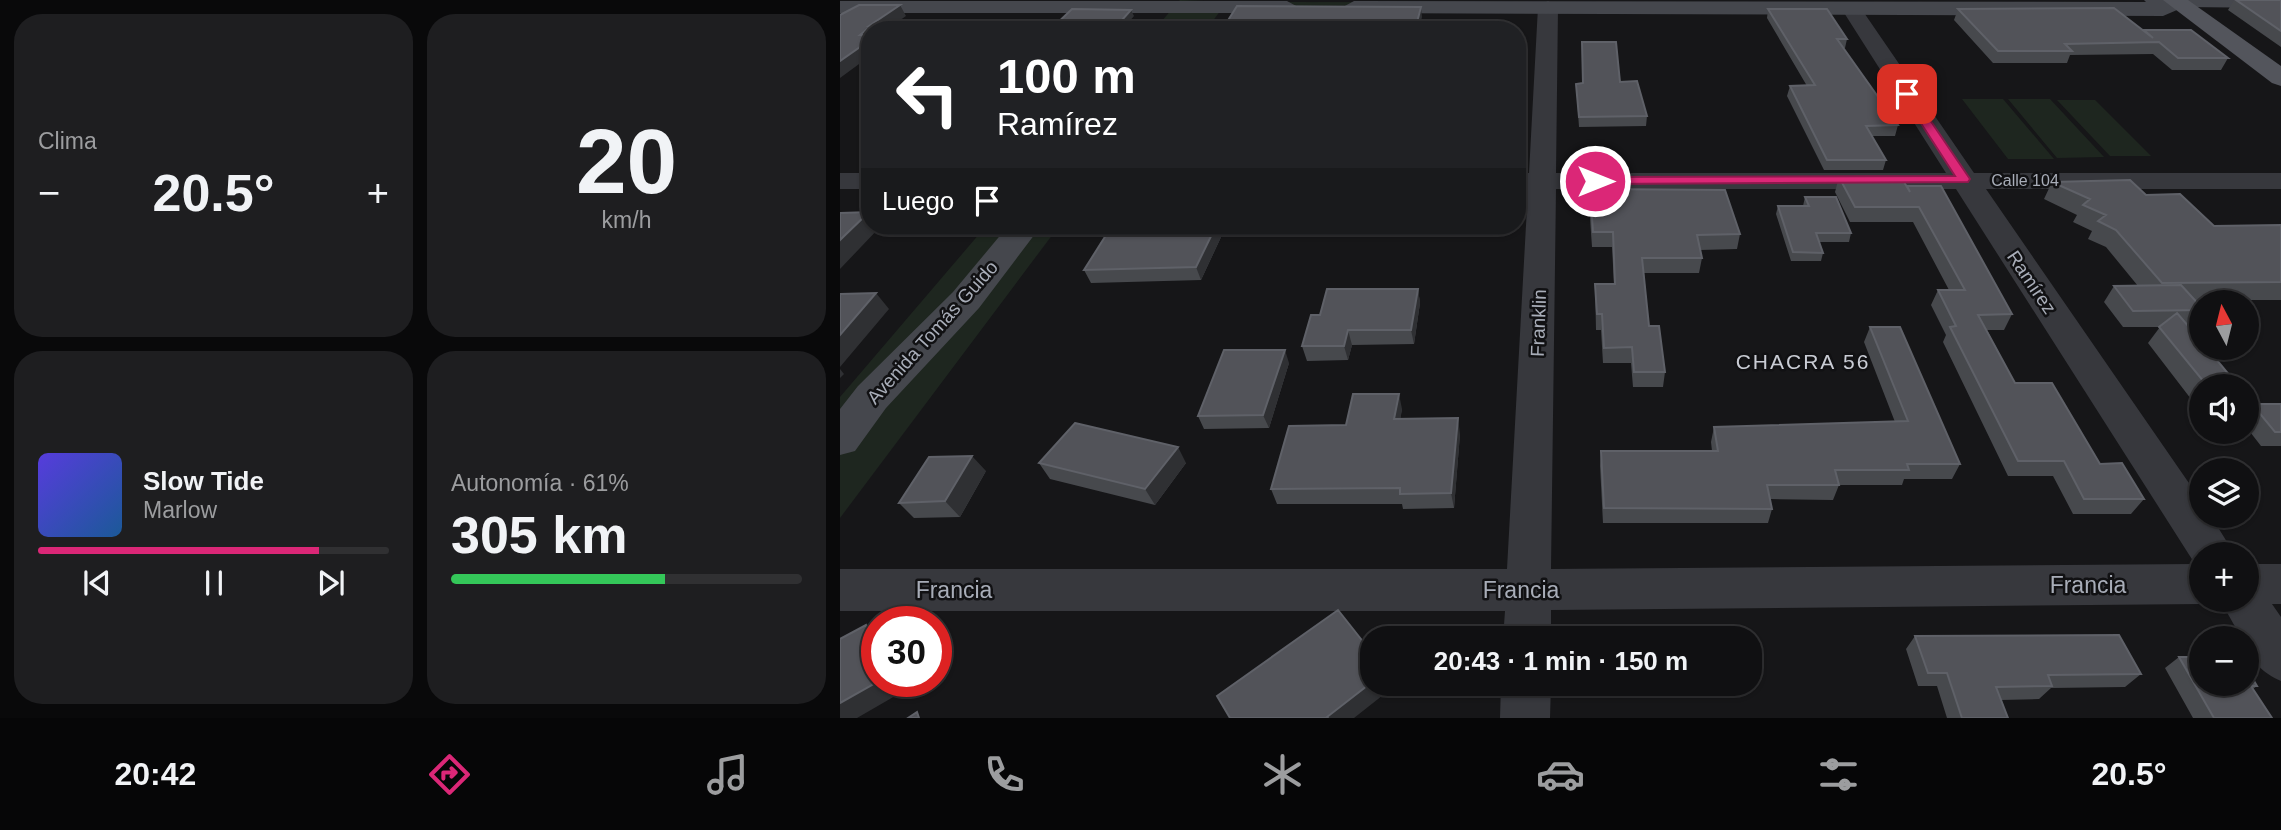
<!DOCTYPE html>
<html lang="es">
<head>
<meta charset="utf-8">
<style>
  :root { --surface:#101012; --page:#1e1e20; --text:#f1f3f6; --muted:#9c9d9f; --line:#303032; --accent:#db2777 }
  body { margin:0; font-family:Helvetica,sans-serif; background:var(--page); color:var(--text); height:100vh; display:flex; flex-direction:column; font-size:26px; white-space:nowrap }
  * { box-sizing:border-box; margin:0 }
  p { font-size:23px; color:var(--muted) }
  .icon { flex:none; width:38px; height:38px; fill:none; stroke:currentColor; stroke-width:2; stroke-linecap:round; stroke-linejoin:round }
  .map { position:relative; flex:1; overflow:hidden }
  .details { display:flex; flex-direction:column; gap:14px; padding:14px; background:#09090a; width:840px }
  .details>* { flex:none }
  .guide { position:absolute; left:21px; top:21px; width:665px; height:214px; border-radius:28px; box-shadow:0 2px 5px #0004,0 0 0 2px var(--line); background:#202124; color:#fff; overflow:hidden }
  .needle { width:46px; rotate:353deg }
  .buttons { position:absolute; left:1349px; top:290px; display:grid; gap:14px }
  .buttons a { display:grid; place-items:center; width:70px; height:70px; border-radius:50%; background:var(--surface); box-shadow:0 2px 5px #0004,0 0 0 2px var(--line); font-size:35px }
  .speed { position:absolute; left:21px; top:606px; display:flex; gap:14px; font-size:35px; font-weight:700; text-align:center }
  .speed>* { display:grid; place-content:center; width:91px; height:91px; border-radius:50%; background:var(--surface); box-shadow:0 2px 5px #0004,0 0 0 2px var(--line); line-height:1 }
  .speed .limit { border:10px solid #d22; background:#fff; color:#111 }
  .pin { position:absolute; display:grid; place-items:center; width:60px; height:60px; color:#fff; margin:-30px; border-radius:14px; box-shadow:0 4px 10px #0006 }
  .me { position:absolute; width:77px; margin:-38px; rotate:90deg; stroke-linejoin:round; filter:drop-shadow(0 0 5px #0008) }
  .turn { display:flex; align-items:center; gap:24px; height:147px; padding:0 21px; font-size:32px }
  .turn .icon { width:91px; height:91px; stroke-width:2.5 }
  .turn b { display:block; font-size:49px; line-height:60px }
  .then { display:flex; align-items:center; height:66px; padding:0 21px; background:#0003; gap:14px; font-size:26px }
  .big { font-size:52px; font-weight:700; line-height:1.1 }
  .details .tile { flex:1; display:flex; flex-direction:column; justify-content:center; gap:10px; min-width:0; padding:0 24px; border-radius:28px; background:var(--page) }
  .details .dial { align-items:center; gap:0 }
  .dial b { font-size:91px; line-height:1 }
  .song { display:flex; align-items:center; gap:21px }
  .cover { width:84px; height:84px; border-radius:10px; background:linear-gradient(135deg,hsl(250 70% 55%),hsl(210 70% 35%)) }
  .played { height:7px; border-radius:4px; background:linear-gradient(90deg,var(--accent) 80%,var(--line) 80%) }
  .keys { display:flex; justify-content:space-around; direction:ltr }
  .heat { display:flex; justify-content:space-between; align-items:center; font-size:38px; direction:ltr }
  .charge { height:10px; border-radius:5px; background:linear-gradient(90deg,#34c759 61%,var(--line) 0) }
  .details .tiles { flex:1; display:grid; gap:14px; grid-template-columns:repeat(2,1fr) }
  .trip { position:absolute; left:520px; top:626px; width:402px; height:70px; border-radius:28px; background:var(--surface); box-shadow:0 2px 5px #0004,0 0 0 2px var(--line); font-weight:700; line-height:70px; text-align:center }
  .tab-bar { display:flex; height:112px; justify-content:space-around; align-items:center; background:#060607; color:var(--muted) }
  .tab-bar .icon { width:49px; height:49px }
  .tab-bar .current { color:var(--accent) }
  .tab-bar b { font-size:32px; color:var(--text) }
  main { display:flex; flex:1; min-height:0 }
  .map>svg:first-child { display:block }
  .green { fill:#1e261f }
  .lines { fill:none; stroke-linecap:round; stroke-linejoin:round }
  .street { fill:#37383d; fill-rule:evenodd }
  .secondary { fill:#45474d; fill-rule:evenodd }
  .primary { fill:#53555c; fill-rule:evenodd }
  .wall { fill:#47494d }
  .shaded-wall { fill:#2f3033 }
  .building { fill:#525359; stroke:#5f6168; stroke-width:2 }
  .route { fill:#db2777; stroke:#8e194d; stroke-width:2 }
  .labels { text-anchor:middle; stroke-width:5; stroke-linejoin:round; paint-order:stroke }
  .far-street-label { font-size:16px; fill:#a8adb8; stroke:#111113 }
  .street-label { font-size:19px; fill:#a8adb8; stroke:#111113 }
  .neighbourhood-label { font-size:21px; letter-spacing:2px; fill:#c9ccd4; stroke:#111113 }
  .near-street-label { font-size:23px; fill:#a8adb8; stroke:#111113 }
</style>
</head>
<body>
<main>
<section class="details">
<div class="tiles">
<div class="tile"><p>Clima</p>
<div class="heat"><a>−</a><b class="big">20.5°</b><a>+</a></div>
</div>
<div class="tile dial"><b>20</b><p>km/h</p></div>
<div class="tile">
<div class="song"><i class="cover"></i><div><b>Slow Tide</b><p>Marlow</p></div></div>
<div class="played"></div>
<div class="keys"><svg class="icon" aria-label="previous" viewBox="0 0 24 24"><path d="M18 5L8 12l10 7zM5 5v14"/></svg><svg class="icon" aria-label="pause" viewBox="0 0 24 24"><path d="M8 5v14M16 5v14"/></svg><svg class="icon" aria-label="next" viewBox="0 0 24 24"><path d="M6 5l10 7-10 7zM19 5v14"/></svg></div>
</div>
<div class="tile"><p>Autonomía · 61%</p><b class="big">305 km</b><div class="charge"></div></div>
</div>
</section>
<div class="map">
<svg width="1441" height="718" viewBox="0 0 1441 718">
  <rect width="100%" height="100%" fill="#161618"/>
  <path class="green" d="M 340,0 L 387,2 L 1303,3 L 384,6 L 366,30 L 314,30 Z
    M 1122,99 L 1163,99 L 1214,159 L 1168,159 Z
    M 1210,99 L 1264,157 L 1217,158 L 1168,99 Z
    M 1217,100 L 1255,100 L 1311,156 L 1270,156 Z
    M 146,226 L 219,226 L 0,518 L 0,397 Z"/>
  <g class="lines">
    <path class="street" d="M 708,1 L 718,7 L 716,173 L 1106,173 L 1001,8 L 1011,2 L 1018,4 L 1134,173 L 1441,173 L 1441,189 L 1146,189 L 1362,502 L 1362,516 L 1371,516 L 1395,555 L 1362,555 L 1362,600 L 1373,600 L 1362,604 L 711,610 L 711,639 L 663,639 L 665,611 L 0,611 L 0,569 L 667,569 L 688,189 L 677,189 L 677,173 L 689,173 L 698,7 ZM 716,189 L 1116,189 L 1355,564 L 711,569 Z
      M 0,173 L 30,173 L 30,189 L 0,189 Z
      M 1407,564 L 1441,564 L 1441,604 L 1432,604 L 1441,617 L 1441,681 C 1424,674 1407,659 1407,639 L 1402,639 L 1380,600 L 1407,600 Z
      M 661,684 L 711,684 L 710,718 L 660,718 Z"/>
    <path class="secondary" d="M 1304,0 L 1441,0 L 1441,8 L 1344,7 L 1323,16 L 514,13 L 503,7 L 514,1 L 1306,2 Z
      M 0,1 L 447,1 L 458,7 L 447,13 L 0,13 Z
      M 168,226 L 201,226 L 139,308 L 46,408 L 15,451 L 0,455 L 0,409 L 18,386 L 113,292 Z"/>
    <path class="primary" d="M 1323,0 L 1348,0 L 1441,66 L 1441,86 L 1432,83 Z"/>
  </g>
  <path class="wall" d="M 1394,0 L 1441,0 L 1441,47 L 1388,10 Z
    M 928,9 L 1007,39 L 1005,48 L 1003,48 L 1058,125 L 1055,136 L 1032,136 L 1046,160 L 1043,170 L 984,170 L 947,96 L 950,86 L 967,86 L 927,18 Z
    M 1118,9 L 1303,30 L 1388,58 L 1381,70 L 1332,70 L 1313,54 L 1230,55 L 1227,63 L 1153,63 L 1114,20 Z
    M 780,82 L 807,116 L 806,126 L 739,127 L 736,84 Z
    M 999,177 L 1067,186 L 1172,314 L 1164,330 L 1147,330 L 1175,383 L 1260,464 L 1304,499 L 1291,514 L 1233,514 L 1213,476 L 1168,476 L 1103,342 L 1106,335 L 1091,305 L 1098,290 L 1109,290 L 1073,222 L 1010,222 L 995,192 Z
    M 1212,182 L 1306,195 L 1374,226 L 1441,225 L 1441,300 L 1355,300 L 1362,308 L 1362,312 L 1351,326 L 1348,326 L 1395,382 L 1391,387 L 1362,387 L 1362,399 L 1351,399 L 1308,343 L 1320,327 L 1283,327 L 1264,302 L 1274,286 L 1298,286 L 1266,247 L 1248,239 L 1252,231 L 1233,222 L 1237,215 L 1204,199 Z
    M 750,189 L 900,234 L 897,249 L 860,250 L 862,258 L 859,273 L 804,273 L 809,326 L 825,372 L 823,387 L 793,387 L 791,363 L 763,363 L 761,330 L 756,330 L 755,284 L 774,284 L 772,247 L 752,247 L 749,203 Z
    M 965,197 L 1011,233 L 1009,242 L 979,242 L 983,253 L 981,261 L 951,261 L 936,214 L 938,206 L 963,206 Z
    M 382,235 L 361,280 L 251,283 L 244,270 Z
    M 578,289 L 580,303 L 574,344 L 512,345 L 508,360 L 467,361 L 462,346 L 480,315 Z
    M 1030,327 L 1120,464 L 1112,479 L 1064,479 L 1062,485 L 999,485 L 993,500 L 930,499 L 932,509 L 928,523 L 763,523 L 760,466 L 761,451 L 872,451 L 871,442 L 874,427 L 1055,422 L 1024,342 Z
    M 449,363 L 429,428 L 364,429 L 358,416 Z
    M 1412,404 L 1441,404 L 1441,446 L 1421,446 L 1407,428 L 1407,410 Z
    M 562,409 L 560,419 L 620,434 L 614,508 L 563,509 L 562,504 L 437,504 L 431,489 L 506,425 Z
    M 199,463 L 346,463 L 315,505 L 210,479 Z
    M 146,471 L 120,517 L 74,518 L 59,503 Z
    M 1075,636 L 1301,674 L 1285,687 L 1211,688 L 1199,699 L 1161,700 L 1168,718 L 1107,718 L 1097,686 L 1078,686 L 1066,649 Z
    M 1339,657 L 1417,686 L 1413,689 L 1432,718 L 1353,718 L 1325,668 Z"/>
  <path class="shaded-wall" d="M 60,5 L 66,16 L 46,30 L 30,30 L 30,56 L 0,78 L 0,61 L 20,35 L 29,26 Z
    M 581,7 L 582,17 L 579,30 L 575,30 Z
    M 291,10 L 294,16 L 282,30 L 273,30 Z
    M 29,212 L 30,226 L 39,226 L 40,227 L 0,269 L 0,240 Z
    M 376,226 L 379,226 L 382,235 L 361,280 L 356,267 Z
    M 578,289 L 580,303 L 574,344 L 571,330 Z
    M 36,293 L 49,309 L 0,367 L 0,335 Z
    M 508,330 L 512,345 L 508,360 L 504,346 Z
    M 445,350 L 449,363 L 429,428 L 423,415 Z
    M 0,369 L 4,374 L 0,378 Z
    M 559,394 L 562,409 L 558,435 L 554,419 Z
    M 618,418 L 620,434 L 614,508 L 611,493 Z
    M 338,447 L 346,463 L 315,505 L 305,489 Z
    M 132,456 L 146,471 L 120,517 L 105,501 Z
    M 26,625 L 37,633 L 37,658 Z
    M 39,681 L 58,681 L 62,692 L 17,718 L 0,718 L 0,703 Z
    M 532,682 L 532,684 L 551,684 L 552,688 L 514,718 L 488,718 L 487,717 Z"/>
  <path class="building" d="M 1396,0 L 1441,0 L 1441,31 Z
    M 19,5 L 60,5 L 29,26 L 31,26 L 20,35 L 30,35 L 30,40 L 0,61 L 0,15 Z
    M 397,6 L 581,7 L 575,30 L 382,30 Z
    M 1274,8 L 1313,38 L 1304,30 L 1351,30 L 1388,58 L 1338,58 L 1319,42 L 1225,44 L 1232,51 L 1158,51 L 1118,9 Z
    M 232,9 L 291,10 L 273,30 L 210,30 Z
    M 928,9 L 987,9 L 1007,39 L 997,39 L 1058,125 L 1026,126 L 1046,160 L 987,160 L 950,86 L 975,85 Z
    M 742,42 L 776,42 L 780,82 L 797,81 L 807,116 L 739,117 L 736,84 L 743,83 Z
    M 999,177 L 1061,177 L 1070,192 L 1067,186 L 1101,186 L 1172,314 L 1138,315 L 1175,383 L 1212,383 L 1260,464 L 1282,463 L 1304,499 L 1244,499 L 1224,461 L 1178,461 L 1110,327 L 1116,326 L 1098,290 L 1125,290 L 1079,207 L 1015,207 Z
    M 1290,180 L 1306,195 L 1340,194 L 1374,226 L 1441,225 L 1441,282 L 1322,283 L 1276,230 L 1258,221 L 1266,215 L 1243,205 L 1250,199 L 1212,182 Z
    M 750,189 L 885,190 L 900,234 L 857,235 L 862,258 L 802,258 L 809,326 L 819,326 L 825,372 L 794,372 L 792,347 L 764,348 L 762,314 L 757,314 L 755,284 L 775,284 L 773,232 L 753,232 Z
    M 965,197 L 996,197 L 1011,233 L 976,233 L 983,253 L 953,252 L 938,206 L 969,206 Z
    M 29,212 L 0,240 L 0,213 Z
    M 316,226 L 376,226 L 356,267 L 244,270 L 268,232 L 313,232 Z
    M 1341,285 L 1362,308 L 1362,310 L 1293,311 L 1274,286 Z
    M 487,289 L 578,289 L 571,330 L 508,330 L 504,346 L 462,346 L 471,315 L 480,315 Z
    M 36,293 L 0,335 L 0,294 Z
    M 1337,313 L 1362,342 L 1362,348 L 1367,348 L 1395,382 L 1364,382 L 1319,327 Z
    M 1030,327 L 1060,327 L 1120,464 L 1067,464 L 1069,470 L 995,470 L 999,485 L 927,485 L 932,509 L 764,508 L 761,451 L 878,451 L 874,427 L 1068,421 Z
    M 384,350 L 445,350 L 423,415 L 358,416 Z
    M 513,394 L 559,394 L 554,419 L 618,418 L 611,493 L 560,494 L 560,488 L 431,489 L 449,426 L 506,425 Z
    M 1412,404 L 1441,404 L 1441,432 L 1435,432 Z
    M 235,423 L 338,447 L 305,489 L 199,463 Z
    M 132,456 L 105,501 L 59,503 L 89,457 Z
    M 498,610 L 532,653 L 532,682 L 487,717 L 488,718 L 390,718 L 377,696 Z
    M 26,625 L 37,658 L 37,681 L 39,681 L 0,703 L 0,639 Z
    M 1279,635 L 1301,674 L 1208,675 L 1212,686 L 1156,687 L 1168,718 L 1122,718 L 1107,673 L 1088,673 L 1075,636 Z
    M 1339,657 L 1362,657 L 1362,684 L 1407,684 L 1407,669 L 1417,686 L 1411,686 L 1432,718 L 1374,718 Z
    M 77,712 L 79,718 L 68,718 Z"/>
  <path class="route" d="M 1063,92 L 1071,92 L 1130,179 L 1128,182 L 755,184 L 749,181 L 755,177 L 1115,176 L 1062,94 Z"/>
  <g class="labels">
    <g class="far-street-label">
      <text x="1185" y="186">Calle 104</text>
    </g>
    <g class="street-label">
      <text transform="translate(1192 282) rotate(56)" y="7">Ramírez</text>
      <text transform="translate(698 323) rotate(-88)" y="7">Franklin</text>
      <text transform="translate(92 332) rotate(-48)" y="7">Avenida Tomás Guido</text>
    </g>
    <g class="neighbourhood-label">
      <text x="963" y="369">CHACRA 56</text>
    </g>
    <g class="near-street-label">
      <text x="1248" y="593">Francia</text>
      <text x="114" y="598">Francia</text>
      <text x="681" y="598">Francia</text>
    </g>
  </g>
</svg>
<div class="buttons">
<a><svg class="needle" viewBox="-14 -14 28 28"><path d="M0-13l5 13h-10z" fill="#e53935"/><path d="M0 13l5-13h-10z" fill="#9c9d9f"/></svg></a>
<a><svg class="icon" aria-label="sound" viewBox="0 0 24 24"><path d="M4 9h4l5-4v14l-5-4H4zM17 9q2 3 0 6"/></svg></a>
<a><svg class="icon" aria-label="layers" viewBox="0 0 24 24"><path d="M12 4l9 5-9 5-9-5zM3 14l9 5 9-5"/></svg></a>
<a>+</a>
<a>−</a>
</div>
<div class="speed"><div class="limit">30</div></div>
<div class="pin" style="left:1067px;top:94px;background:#d93025"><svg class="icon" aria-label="arrive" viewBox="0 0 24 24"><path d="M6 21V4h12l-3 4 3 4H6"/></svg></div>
<svg class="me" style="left:755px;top:181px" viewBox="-20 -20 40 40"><circle r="17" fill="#db2777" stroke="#fff" stroke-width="3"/><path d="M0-11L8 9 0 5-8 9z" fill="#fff"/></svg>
<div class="trip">20:43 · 1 min · 150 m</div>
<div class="guide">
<div class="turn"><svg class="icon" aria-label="left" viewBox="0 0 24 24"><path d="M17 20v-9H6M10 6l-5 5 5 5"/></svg><div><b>100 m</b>Ramírez</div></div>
<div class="then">Luego<svg class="icon" aria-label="arrive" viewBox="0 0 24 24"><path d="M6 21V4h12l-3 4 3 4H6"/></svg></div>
</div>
</div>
</main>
<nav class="tab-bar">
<b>20:42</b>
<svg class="icon current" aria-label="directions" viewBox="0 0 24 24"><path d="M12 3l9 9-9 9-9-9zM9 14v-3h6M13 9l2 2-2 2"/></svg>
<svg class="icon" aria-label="music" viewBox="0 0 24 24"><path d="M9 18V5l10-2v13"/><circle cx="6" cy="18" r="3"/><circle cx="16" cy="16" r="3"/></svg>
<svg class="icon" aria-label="phone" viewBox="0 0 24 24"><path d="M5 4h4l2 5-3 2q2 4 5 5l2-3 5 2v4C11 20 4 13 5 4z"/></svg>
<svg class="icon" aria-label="climate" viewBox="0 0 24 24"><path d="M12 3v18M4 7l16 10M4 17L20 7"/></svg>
<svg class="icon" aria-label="car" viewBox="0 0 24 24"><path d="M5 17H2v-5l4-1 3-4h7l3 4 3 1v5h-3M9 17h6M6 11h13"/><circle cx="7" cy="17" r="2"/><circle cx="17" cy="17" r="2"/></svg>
<svg class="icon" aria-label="filters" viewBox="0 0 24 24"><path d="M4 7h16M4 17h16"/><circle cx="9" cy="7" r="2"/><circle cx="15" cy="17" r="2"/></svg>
<b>20.5°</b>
</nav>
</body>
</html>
